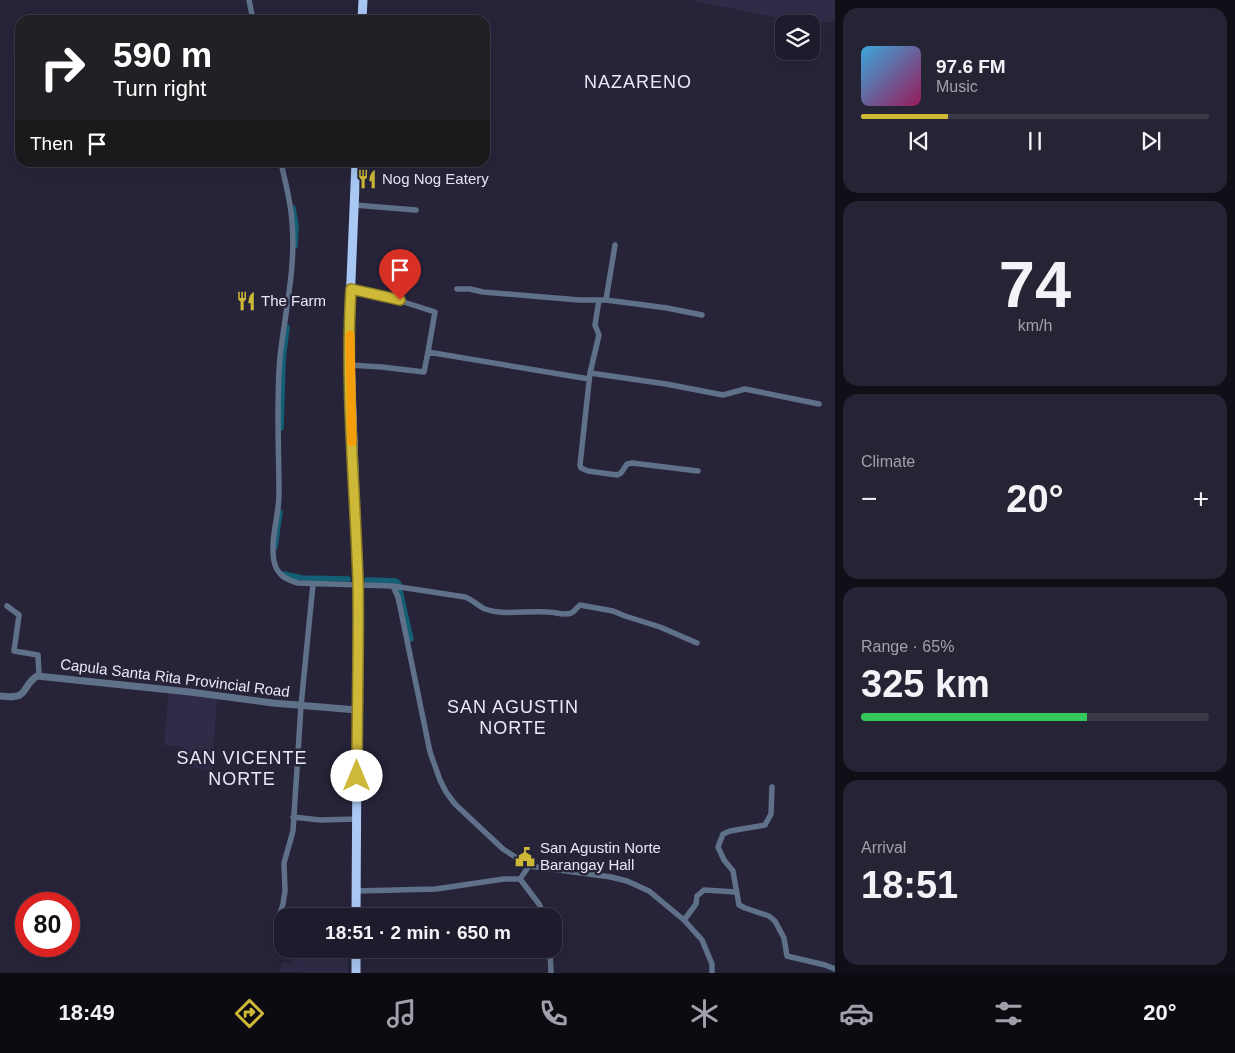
<!DOCTYPE html>
<html lang="en">
<head>
<meta charset="utf-8">
<style>
  :root { --surface:#1d1b2c; --page:#252434; --text:#f1f3f6; --muted:#a0a1a9; --line:#3b3948; --accent:#ceb837 }
  body { margin:0; font-family:Helvetica,sans-serif; background:var(--page); color:var(--text); height:100vh; display:flex; flex-direction:column; font-size:19px; white-space:nowrap }
  * { box-sizing:border-box; margin:0 }
  p { font-size:16px; color:var(--muted) }
  .icon { flex:none; width:28px; height:28px; fill:none; stroke:currentColor; stroke-width:2; stroke-linecap:round; stroke-linejoin:round }
  .map { position:relative; flex:1; overflow:hidden }
  .drawer { display:flex; flex-direction:column; gap:8px; padding:8px; background:#100f18; width:400px }
  .drawer>* { flex:none }
  .top-card { position:absolute; left:15px; top:15px; width:475px; height:152px; border-radius:15px; box-shadow:0 5px 20px #0002,0 0 0 1px var(--line); background:#202124; color:#fff; overflow:hidden }
  .buttons { position:absolute; left:775px; top:15px; display:grid; gap:10px }
  .buttons a { display:grid; place-items:center; width:45px; height:45px; border-radius:10px; background:var(--surface); box-shadow:0 5px 20px #0002,0 0 0 1px var(--line); font-size:25px }
  .speed { position:absolute; left:15px; top:892px; display:flex; gap:10px; font-size:25px; font-weight:700; text-align:center }
  .speed>* { display:grid; place-content:center; width:65px; height:65px; border-radius:50%; background:var(--surface); box-shadow:0 5px 20px #0002,0 0 0 1px var(--line); line-height:1 }
  .speed .limit { border:8px solid #d22; background:#fff; color:#111 }
  .pin { position:absolute; display:grid; place-items:center; width:42px; height:42px; color:#fff; margin:-51px -21px; border-radius:50% 50% 50% 0; rotate:-45deg; box-shadow:0 0 5px #0007 }
  .pin .icon { rotate:45deg }
  .me { position:absolute; width:55px; margin:-28px; rotate:0deg; stroke-linejoin:round; filter:drop-shadow(0 0 4px #0008) }
  .turn { display:flex; align-items:center; gap:18px; height:105px; padding:0 15px; font-size:22px }
  .turn .icon { width:65px; height:65px; stroke-width:2.5 }
  .turn b { display:block; font-size:35px; line-height:42px }
  .then { display:flex; align-items:center; height:48px; padding:0 15px; background:#0003; gap:10px; font-size:19px }
  .big { font-size:38px; font-weight:700; line-height:1.1 }
  .drawer .widget { flex:1; display:flex; flex-direction:column; justify-content:center; gap:8px; min-width:0; padding:0 18px; border-radius:15px; background:var(--page) }
  .drawer .dial { align-items:center; gap:0 }
  .dial b { font-size:65px; line-height:1 }
  .song { display:flex; align-items:center; gap:15px }
  .cover { width:60px; height:60px; border-radius:8px; background:linear-gradient(135deg,hsl(200 70% 55%),hsl(330 70% 35%)) }
  .played { height:5px; border-radius:2px; background:linear-gradient(90deg,var(--accent) 25%,var(--line) 25%) }
  .keys { display:flex; justify-content:space-around; direction:ltr }
  .heat { display:flex; justify-content:space-between; align-items:center; font-size:28px; direction:ltr }
  .charge { height:8px; border-radius:4px; background:linear-gradient(90deg,#34c759 65%,var(--line) 0) }
  .trip { position:absolute; left:274px; top:908px; width:288px; height:50px; border-radius:15px; background:var(--surface); box-shadow:0 5px 20px #0002,0 0 0 1px var(--line); font-weight:700; line-height:50px; text-align:center }
  .tab-bar { display:flex; height:80px; justify-content:space-around; align-items:center; background:#0c0b12; color:var(--muted) }
  .tab-bar .icon { width:35px; height:35px }
  .tab-bar .selected { color:var(--accent) }
  .tab-bar b { font-size:22px; color:var(--text) }
  main { display:flex; flex:1; min-height:0 }
  .map>svg:first-child { display:block }
  .built { fill:#302b47 }
  .lines { fill:none; stroke-linecap:round; stroke-linejoin:round }
  .canal { stroke:#135f75; stroke-width:5.5 }
  .minor { stroke:#5f7189; stroke-width:5.5 }
  .tertiary { stroke:#5f7189; stroke-width:7 }
  .trunk { stroke:#a9c8f4; stroke-width:9 }
  .route-casing { stroke:#867824; stroke-width:12 }
  .route { stroke:#ceb837; stroke-width:9 }
  .slow { stroke:#f59e0b; stroke-width:9 }
  .labels { text-anchor:middle; stroke-width:5; stroke-linejoin:round; paint-order:stroke }
  .poi-label { font-size:15px; fill:#e9e8f7; stroke:#27243a; text-anchor:start }
  .street-label { font-size:15px; fill:#e9e8f7; stroke:#27243a }
  .quarter-label { font-size:18px; letter-spacing:1px; fill:#e9e8f7; stroke:#27243a }
</style>
</head>
<body>
<main>
<div class="map">
<svg width="835" height="973" viewBox="0 0 835 973">
  <rect width="100%" height="100%" fill="#27243a"/>
  <path class="built" d="M 690,0 L 835,0 L 835,22 L 798,22 Z
    M 169,690 L 217,696 L 212,770 L 184,766 L 183,747 L 164,745 Z
    M 292,949 L 348,949 L 348,973 L 280,972 L 282,962 L 290,963 Z"/>
  <g class="lines">
    <path class="canal" d="M 293,208 L 296,227 L 295,246
      M 281,428 L 283,360 L 287,327
      M 275,547 L 280,512
      M 283,574 L 302,578 L 348,579
      M 367,580 L 396,581 L 399,584
      M 400,591 L 411,639"/>
    <path class="minor" d="M 249,0 L 253,20
      M 281,162 C 285,182 291,202 292,222 C 296,268 285,312 280,357 C 276,402 279,449 279,494 C 279,516 270,539 274,561 C 277,575 285,579 298,583 L 393,586 L 398,597 L 402,616 L 430,752 L 440,780 L 446,792 L 455,804 L 503,849 L 529,866 L 611,877 L 627,881 L 649,891 L 684,920 L 702,940 L 712,964 L 712,973
      M 354,205 L 416,210
      M 615,245 L 606,300 L 599,300 L 595,325 L 599,335 L 590,373 L 580,465 L 581,468 L 588,471 L 617,475 L 621,473 L 627,464 L 632,463 L 698,471
      M 351,289 L 385,296 L 435,312 L 428,352 L 589,379
      M 457,289 L 470,289 L 483,292 L 579,300 L 599,300
      M 606,300 L 667,308 L 702,315
      M 350,365 L 382,367 L 424,372 L 428,352
      M 590,373 L 666,384 L 723,395 L 745,389 L 819,404
      M 393,586 L 465,597 C 473,600 478,606 485,609 C 505,616 528,610 548,612 C 555,612 565,616 571,613 C 575,612 577,607 580,605 L 613,611 L 625,616 L 660,627 L 697,643
      M 7,606 L 19,615 L 14,651 L 38,655 L 39,676
      M 772,787 L 771,814 L 765,825 L 730,831 L 723,834 L 718,847 L 724,860 L 733,871 L 739,905 L 745,908 L 769,916 L 775,921 L 784,938 L 787,956 L 825,965 L 835,969
      M 293,817 L 320,820 L 357,819
      M 520,879 L 539,904 L 545,916
      M 356,891 L 436,889 L 504,879 L 520,879 L 529,866
      M 684,920 L 696,904 L 697,896 L 704,890 L 736,892
      M 277,923 L 283,904 L 285,891 L 284,863 L 293,831 L 301,706 L 313,584
      M 550,949 L 551,973"/>
    <path class="tertiary" d="M 0,696 C 31,700 20,687 37,676 L 190,692 L 273,703 L 357,710"/>
    <path class="trunk" d="M 362,20 L 363,0
      M 356,916 L 358,584 L 349,327 L 356,162
      M 356,973 L 356,949"/>
  </g>
  <g class="lines">
    <defs>
      <path id="route" d="M 357,776 C 357,711 359,646 358,582 C 355,485 345,386 351,289 L 400,300"/>
    </defs>
    <use href="#route" class="route-casing"/>
    <use href="#route" class="route"/>
    <path class="slow" d="M 350,335 L 352,442"/>
  </g>
  <defs>
    <symbol id="restaurant-bare" viewBox="-9 -9 18 18"><path d="M-5-6h1v4h1v-4h1v4h1v-4h1v5L-1.5 .5V6h-2V.5L-5-1ZM5-6V6H3V1.5H1.5Q1.5-4 5-6Z" fill="#ceb837" stroke="#27243a" stroke-width="2.5" paint-order="stroke"/></symbol>
    <symbol id="civic-bare" viewBox="-9 -9 18 18"><path d="M-.6-6.5H3V-4.5H.6V-3L4-1V1h2V6H-6V1h2V-1L-.6-3ZM-1.2 2.5V6h2.4V2.5Z" fill="#ceb837" stroke="#27243a" stroke-width="2.5" paint-order="stroke"/></symbol>
  </defs>
  <g fill-rule="evenodd">
    <use href="#restaurant-bare" x="353" y="165" width="28" height="28"/>
    <use href="#restaurant-bare" x="232" y="287" width="28" height="28"/>
    <use href="#civic-bare" x="511" y="843" width="28" height="28"/>
  </g>
  <g class="labels">
    <g class="poi-label">
      <text x="382" y="184">Nog Nog Eatery</text>
      <text x="261" y="306">The Farm</text>
      <text x="540" y="853">San Agustin Norte<tspan x="540" dy="17">Barangay Hall</tspan></text>
    </g>
    <g class="street-label">
      <text transform="translate(175 678) rotate(7)" y="5">Capula Santa Rita Provincial Road</text>
    </g>
    <g class="quarter-label">
      <text x="638" y="88">NAZARENO</text>
      <text x="513" y="713">SAN AGUSTIN<tspan x="513" dy="21">NORTE</tspan></text>
      <text x="242" y="764">SAN VICENTE<tspan x="242" dy="21">NORTE</tspan></text>
    </g>
  </g>
</svg>
<div class="buttons">
<a><svg class="icon" aria-label="layers" viewBox="0 0 24 24"><path d="M12 4l9 5-9 5-9-5zM3 14l9 5 9-5"/></svg></a>
</div>
<div class="speed"><div class="limit">80</div></div>
<div class="pin" style="left:400px;top:300px;background:#d93025"><svg class="icon" aria-label="arrive" viewBox="0 0 24 24"><path d="M6 21V4h12l-3 4 3 4H6"/></svg></div>
<svg class="me" style="left:357px;top:776px" viewBox="-20 -20 40 40"><circle r="19" fill="#fff"/><path d="M0-13L10 11 0 6-10 11z" fill="#ceb837"/></svg>
<div class="trip">18:51 · 2 min · 650 m</div>
<div class="top-card">
<div class="turn"><svg class="icon" aria-label="right" viewBox="0 0 24 24"><path d="M7 20v-9h11M14 6l5 5-5 5"/></svg><div><b>590 m</b>Turn right</div></div>
<div class="then">Then<svg class="icon" aria-label="arrive" viewBox="0 0 24 24"><path d="M6 21V4h12l-3 4 3 4H6"/></svg></div>
</div>
</div>
<section class="drawer">
<div class="widget">
<div class="song"><i class="cover"></i><div><b>97.6 FM</b><p>Music</p></div></div>
<div class="played"></div>
<div class="keys"><svg class="icon" aria-label="previous" viewBox="0 0 24 24"><path d="M18 5L8 12l10 7zM5 5v14"/></svg><svg class="icon" aria-label="pause" viewBox="0 0 24 24"><path d="M8 5v14M16 5v14"/></svg><svg class="icon" aria-label="next" viewBox="0 0 24 24"><path d="M6 5l10 7-10 7zM19 5v14"/></svg></div>
</div>
<div class="widget dial"><b>74</b><p>km/h</p></div>
<div class="widget"><p>Climate</p>
<div class="heat"><a>−</a><b class="big">20°</b><a>+</a></div>
</div>
<div class="widget"><p>Range · 65%</p><b class="big">325 km</b><div class="charge"></div></div>
<div class="widget"><p>Arrival</p><b class="big">18:51</b></div>
</section>
</main>
<nav class="tab-bar">
<b>18:49</b>
<svg class="icon selected" aria-label="directions" viewBox="0 0 24 24"><path d="M12 3l9 9-9 9-9-9zM9 14v-3h6M13 9l2 2-2 2"/></svg>
<svg class="icon" aria-label="music" viewBox="0 0 24 24"><path d="M9 18V5l10-2v13"/><circle cx="6" cy="18" r="3"/><circle cx="16" cy="16" r="3"/></svg>
<svg class="icon" aria-label="phone" viewBox="0 0 24 24"><path d="M5 4h4l2 5-3 2q2 4 5 5l2-3 5 2v4C11 20 4 13 5 4z"/></svg>
<svg class="icon" aria-label="climate" viewBox="0 0 24 24"><path d="M12 3v18M4 7l16 10M4 17L20 7"/></svg>
<svg class="icon" aria-label="car" viewBox="0 0 24 24"><path d="M5 17H2v-5l4-1 3-4h7l3 4 3 1v5h-3M9 17h6M6 11h13"/><circle cx="7" cy="17" r="2"/><circle cx="17" cy="17" r="2"/></svg>
<svg class="icon" aria-label="filters" viewBox="0 0 24 24"><path d="M4 7h16M4 17h16"/><circle cx="9" cy="7" r="2"/><circle cx="15" cy="17" r="2"/></svg>
<b>20°</b>
</nav>
</body>
</html>
